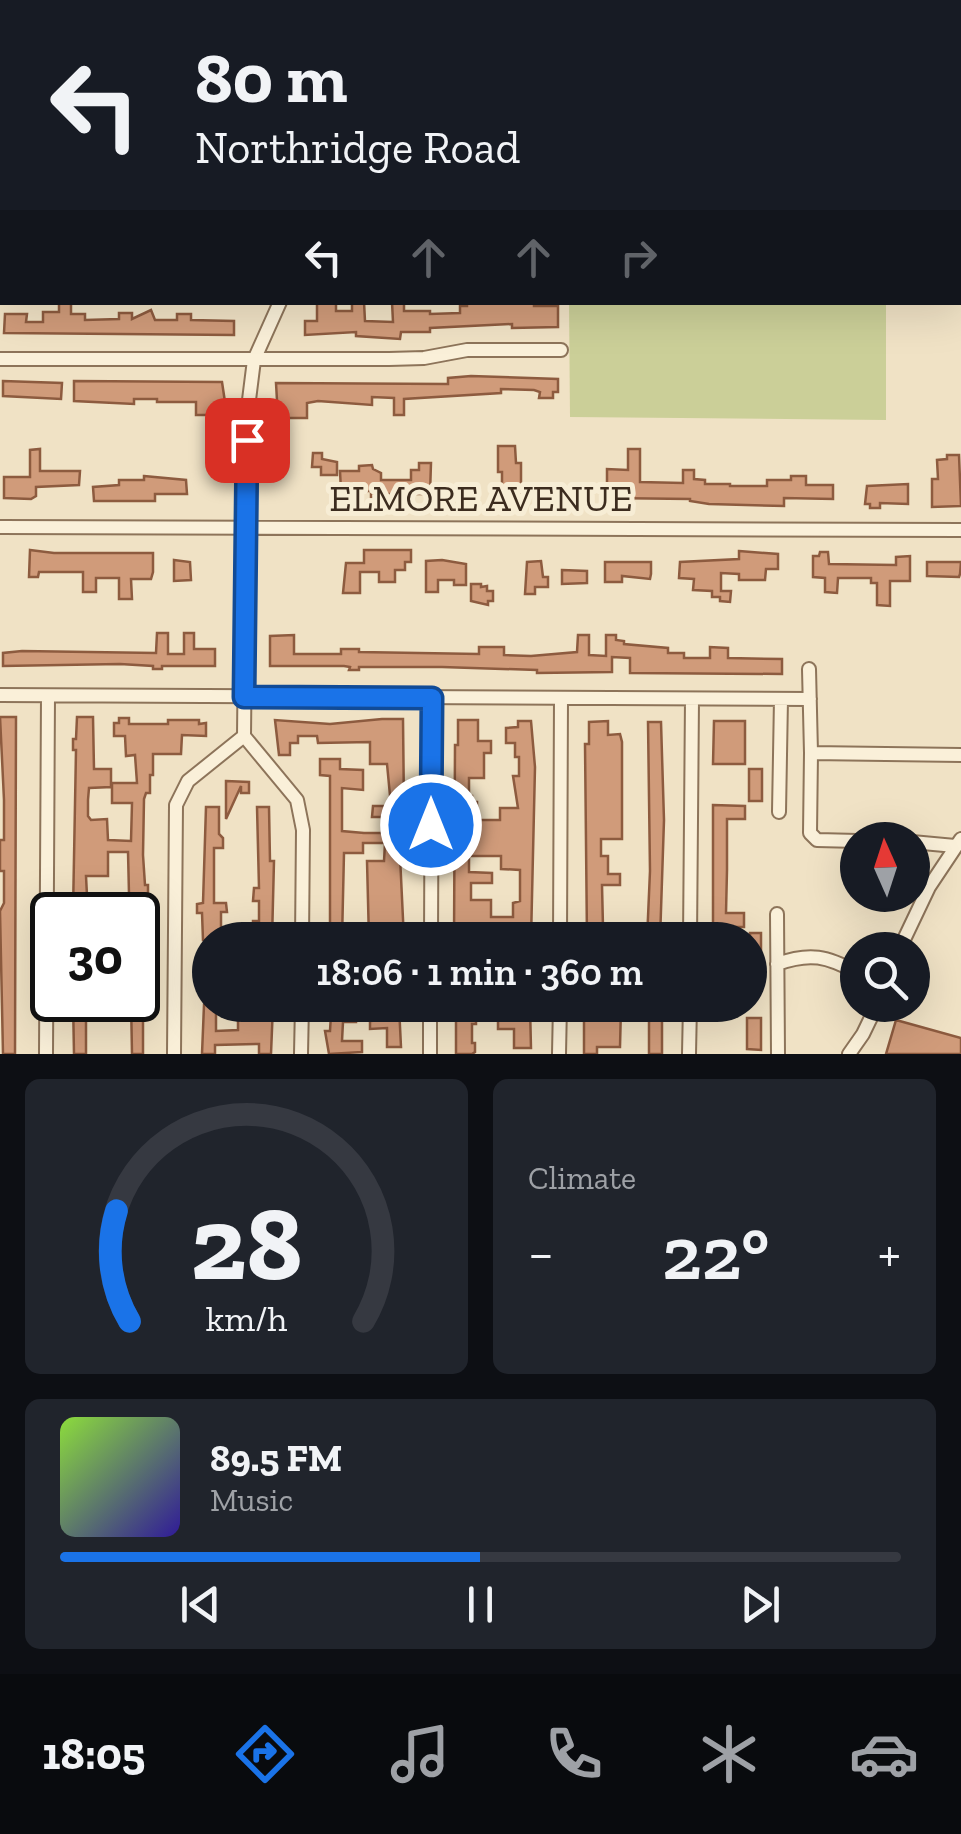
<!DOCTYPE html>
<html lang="en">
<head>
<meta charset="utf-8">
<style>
  :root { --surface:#171b24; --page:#20242c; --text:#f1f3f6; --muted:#9ea1a6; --line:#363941; --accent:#1a73e8 }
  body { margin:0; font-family:"Zilla Slab",serif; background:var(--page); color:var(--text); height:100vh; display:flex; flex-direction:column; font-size:38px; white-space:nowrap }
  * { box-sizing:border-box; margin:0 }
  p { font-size:32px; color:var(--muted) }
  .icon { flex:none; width:55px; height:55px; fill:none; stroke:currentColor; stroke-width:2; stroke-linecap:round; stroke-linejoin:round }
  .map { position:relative; height:1054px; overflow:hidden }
  .drawer { display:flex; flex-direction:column; gap:25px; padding:25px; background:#0d0f14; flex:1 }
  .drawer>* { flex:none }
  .top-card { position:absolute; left:0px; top:0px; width:962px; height:305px; box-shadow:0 10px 40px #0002; background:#171b24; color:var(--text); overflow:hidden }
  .needle { width:65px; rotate:357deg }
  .buttons { position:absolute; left:840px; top:822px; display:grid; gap:20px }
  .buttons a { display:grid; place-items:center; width:90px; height:90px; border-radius:50%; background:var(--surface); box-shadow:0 10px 40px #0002; font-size:50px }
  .speed { position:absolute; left:30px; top:892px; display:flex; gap:20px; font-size:50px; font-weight:700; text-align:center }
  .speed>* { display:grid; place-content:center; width:130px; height:130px; border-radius:50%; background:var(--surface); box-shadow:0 10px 40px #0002; line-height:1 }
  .speed .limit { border:5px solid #111; border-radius:15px; background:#fff; color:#111 }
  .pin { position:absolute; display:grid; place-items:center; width:85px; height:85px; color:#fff; margin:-42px; border-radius:20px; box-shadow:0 5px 15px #0006 }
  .me { position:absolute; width:110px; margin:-55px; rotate:0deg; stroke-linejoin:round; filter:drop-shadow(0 0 8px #0008) }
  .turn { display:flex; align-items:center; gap:35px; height:210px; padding:0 30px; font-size:45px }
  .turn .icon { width:130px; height:130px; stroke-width:2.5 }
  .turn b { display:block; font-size:70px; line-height:85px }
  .lanes { display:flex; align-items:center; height:95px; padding:0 30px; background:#0003; justify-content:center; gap:50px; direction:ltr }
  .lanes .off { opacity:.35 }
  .big { font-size:75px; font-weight:600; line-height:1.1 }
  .drawer .widget { flex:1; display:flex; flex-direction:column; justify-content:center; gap:15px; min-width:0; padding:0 35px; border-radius:15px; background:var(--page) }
  .drawer .dial { align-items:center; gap:0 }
  .dial svg { height:260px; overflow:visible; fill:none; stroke:var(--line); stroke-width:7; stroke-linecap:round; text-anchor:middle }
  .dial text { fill:var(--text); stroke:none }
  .song { display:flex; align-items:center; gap:30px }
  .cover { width:120px; height:120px; border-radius:15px; background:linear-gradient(135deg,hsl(90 70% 55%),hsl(250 70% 35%)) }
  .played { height:10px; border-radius:5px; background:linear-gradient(90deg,var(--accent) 50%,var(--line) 50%) }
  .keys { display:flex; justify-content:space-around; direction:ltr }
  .heat { display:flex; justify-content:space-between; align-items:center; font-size:55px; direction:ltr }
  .drawer .tiles { flex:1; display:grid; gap:25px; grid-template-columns:1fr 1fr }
  .widget:last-child { grid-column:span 2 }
  .trip { position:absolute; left:192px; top:922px; width:575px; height:100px; border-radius:50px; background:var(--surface); box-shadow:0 10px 40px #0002; font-weight:600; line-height:100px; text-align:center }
  .dock { display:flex; height:160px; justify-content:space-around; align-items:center; background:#090b0e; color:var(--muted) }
  .dock .icon { width:70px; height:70px }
  .dock .current { color:var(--accent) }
  .dock b { font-size:45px; color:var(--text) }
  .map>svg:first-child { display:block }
  .green { fill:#cbcf98 }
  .building { fill:#d09b7a; stroke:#8d5b3f; stroke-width:2.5; fill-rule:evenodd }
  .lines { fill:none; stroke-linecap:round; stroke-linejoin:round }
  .minor-casing { stroke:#8d745a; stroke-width:16 }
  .path { stroke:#8d745a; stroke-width:2.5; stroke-dasharray:8 5; stroke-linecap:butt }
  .minor { stroke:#faf0d9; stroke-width:12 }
  .route-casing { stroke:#114b97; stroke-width:25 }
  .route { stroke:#1a73e8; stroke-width:18 }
  .labels { text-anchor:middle; stroke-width:10; stroke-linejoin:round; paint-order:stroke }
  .street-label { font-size:38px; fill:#3c2c1f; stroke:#f7edd5 }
</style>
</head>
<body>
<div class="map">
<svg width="961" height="1054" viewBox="0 0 961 1054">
  <rect width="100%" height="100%" fill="#f0e2c5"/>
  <path class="green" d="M 569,303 L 886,303 L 886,420 L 570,417 Z"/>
  <path class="building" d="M 59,302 L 71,302 L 71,314 L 85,314 L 85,320 L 119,319 L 119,313 L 132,313 L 132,319 L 151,310 L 155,320 L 177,320 L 177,314 L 191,314 L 191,320 L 234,321 L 234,335 L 4,333 L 5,314 L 27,314 L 26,322 L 43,322 L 43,312 L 59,312 Z
    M 317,302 L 336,302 L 336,311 L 352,311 L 352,302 L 364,302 L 365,321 L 393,322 L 392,302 L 404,302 L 404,311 L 430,311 L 430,314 L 460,313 L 460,306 L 467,306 L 467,302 L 534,303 L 534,306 L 558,306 L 558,327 L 512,328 L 512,324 L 430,328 L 430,332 L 401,332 L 400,339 L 356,336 L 356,332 L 305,335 L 305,321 L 317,321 Z
    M 471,376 L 558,379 L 558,392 L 553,392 L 553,398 L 539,398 L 540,392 L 534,390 L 501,389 L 501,393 L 404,399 L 404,415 L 394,415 L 394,398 L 372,397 L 372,405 L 318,401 L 307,403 L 307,418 L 278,418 L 276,383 L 448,384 L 448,378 Z
    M 3,381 L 62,383 L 61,399 L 3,396 Z
    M 74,381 L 222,382 L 225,402 L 219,403 L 219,415 L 196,415 L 196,402 L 157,402 L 157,399 L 134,399 L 134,404 L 74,401 Z
    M 216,446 L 233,446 L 232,476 L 215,473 Z
    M 498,446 L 515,446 L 516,463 L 521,463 L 521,493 L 502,493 L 502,472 L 498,472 Z
    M 40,449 L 40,471 L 80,471 L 79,485 L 36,487 L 36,496 L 31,499 L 4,498 L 4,477 L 30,477 L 30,450 Z
    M 628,449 L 640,449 L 640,482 L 683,483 L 683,470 L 694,470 L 694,479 L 705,480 L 705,484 L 730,484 L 730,486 L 767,486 L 767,480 L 791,480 L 791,476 L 806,476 L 806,485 L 833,485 L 833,499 L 784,498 L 784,506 L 709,504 L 690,501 L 690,499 L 607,498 L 607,469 L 628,470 Z
    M 313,453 L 322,453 L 322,459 L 337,462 L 337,475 L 321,475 L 321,467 L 312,467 Z
    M 947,455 L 959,455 L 961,506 L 932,507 L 932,479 L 938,479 L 937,460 L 947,459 Z
    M 419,463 L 431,463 L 430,494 L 381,494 L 381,497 L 371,497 L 371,491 L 341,491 L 340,471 L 359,471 L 359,466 L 372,465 L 373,469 L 381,473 L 381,480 L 411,480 L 411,470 L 419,470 Z
    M 144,476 L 186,480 L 187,494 L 155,494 L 155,501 L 94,501 L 93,487 L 119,485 L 119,480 L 144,480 Z
    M 908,484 L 908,504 L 880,503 L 880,508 L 870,508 L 870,504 L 865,504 L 867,486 Z
    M 30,550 L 54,553 L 153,553 L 153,572 L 151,579 L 131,579 L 132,599 L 119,599 L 119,578 L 96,578 L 96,592 L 83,592 L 83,572 L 39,572 L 38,577 L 29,577 Z
    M 364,550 L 411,550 L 411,562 L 405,562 L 405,570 L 395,570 L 395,582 L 379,582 L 379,572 L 360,572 L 360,593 L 343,593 L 346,563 L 364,563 Z
    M 739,551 L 778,554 L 778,569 L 766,569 L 765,580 L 739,580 L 739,574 L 721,573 L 721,591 L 731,591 L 730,602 L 720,601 L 720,597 L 712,597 L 712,591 L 693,590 L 694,579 L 679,578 L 680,562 L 739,559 Z
    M 820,552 L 828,552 L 829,564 L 896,565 L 896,557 L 910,556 L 910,581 L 890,581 L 890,606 L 877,605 L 877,583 L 871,583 L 871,578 L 838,578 L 837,593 L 825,592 L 825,578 L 813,577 L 813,556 L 819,556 Z
    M 174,560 L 190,562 L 191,580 L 174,581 Z
    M 442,560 L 466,564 L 466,585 L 454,585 L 454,580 L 438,580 L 438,592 L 426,592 L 426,561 Z
    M 541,561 L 543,577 L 548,577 L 548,587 L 535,587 L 535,594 L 525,594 L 527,562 Z
    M 605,562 L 651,562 L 651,574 L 650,579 L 622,576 L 622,582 L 605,582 Z
    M 927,562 L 961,562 L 960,574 L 959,577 L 927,576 Z
    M 562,570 L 587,571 L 587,583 L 562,584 Z
    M 471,584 L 481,584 L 481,587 L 487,586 L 487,591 L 493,591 L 493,601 L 488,601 L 488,605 L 471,601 Z
    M 157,633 L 168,633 L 168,654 L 184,654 L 184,633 L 194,633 L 194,649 L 215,649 L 215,666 L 162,666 L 162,669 L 153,669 L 153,666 L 120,664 L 3,666 L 3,653 L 22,651 L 156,653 Z
    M 294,635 L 294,654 L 341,654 L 341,649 L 359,649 L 359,652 L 479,654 L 479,647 L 504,647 L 504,655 L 531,656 L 577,652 L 578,635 L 589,635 L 589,655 L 606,656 L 606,635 L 616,635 L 616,640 L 624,641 L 624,644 L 668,648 L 668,653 L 684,653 L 684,658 L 710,658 L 710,647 L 728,648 L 728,658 L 782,659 L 782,674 L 630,673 L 630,658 L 612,657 L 612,672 L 537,673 L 537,670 L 442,667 L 359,667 L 359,670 L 349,670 L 350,667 L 344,666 L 270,666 L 270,636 Z
    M 0,717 L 16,717 L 15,1054 L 3,1054 L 0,911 L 4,903 L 4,871 L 0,871 L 0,840 L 4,840 L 4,800 Z
    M 77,717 L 93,717 L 94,769 L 111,769 L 111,787 L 89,788 L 88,800 L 88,816 L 91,820 L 107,819 L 108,840 L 131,841 L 132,803 L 112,803 L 112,783 L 137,783 L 135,755 L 126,756 L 125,736 L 114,736 L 114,723 L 119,723 L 119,718 L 129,718 L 129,724 L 168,724 L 168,720 L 199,720 L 199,724 L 206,723 L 206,736 L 182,735 L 181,754 L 153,754 L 153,775 L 150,775 L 150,793 L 146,793 L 144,799 L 143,855 L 145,885 L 148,885 L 148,894 L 144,894 L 144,915 L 132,915 L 132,909 L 123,908 L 124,894 L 129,894 L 128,852 L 108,852 L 108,876 L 86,876 L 88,915 L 73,912 L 76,750 L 73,750 L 73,739 L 76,739 Z
    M 382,719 L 403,719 L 404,809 L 401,809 L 400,856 L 404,940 L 369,940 L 367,861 L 384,861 L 385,843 L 363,843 L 363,853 L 344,853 L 342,940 L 330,940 L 330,776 L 320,775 L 320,759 L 340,759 L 340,769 L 363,770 L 363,790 L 342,788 L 342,831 L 364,833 L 382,833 L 382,817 L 372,817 L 373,806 L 391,806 L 387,764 L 370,764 L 370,742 L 318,743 L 317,736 L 298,736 L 298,743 L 290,743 L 290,755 L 279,755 L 275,720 L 330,724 Z
    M 458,720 L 478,720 L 478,741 L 491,741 L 491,753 L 484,753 L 484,778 L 469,778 L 469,796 L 472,796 L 472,802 L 477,802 L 477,820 L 500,820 L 500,808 L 518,808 L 513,776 L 519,776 L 519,757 L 515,757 L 515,743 L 506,743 L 506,728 L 518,727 L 518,721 L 531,721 L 535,767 L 531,940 L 470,936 L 469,940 L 454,940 L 455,745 L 458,745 ZM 469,856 L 501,856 L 501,869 L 520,870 L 520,901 L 513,903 L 513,917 L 491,917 L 491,900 L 471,900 L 471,883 L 492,883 L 492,873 L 469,872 Z
    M 608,721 L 608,735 L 620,734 L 622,742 L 622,839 L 601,839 L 601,856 L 608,856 L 608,874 L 620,874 L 620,885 L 602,885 L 603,927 L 620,927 L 620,937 L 587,940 L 585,744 L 589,744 L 589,722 Z
    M 714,721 L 745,721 L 745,764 L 713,764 Z
    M 648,722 L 661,722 L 664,820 L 660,940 L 647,940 L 650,871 Z
    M 749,769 L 762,769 L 762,801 L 749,801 Z
    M 226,781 L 249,782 L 249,793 L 241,793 L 241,786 L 226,819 Z
    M 713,805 L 745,806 L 745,819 L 727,819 L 727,870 L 726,913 L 744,913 L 744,927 L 713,927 Z
    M 206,807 L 219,807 L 219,834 L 223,838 L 223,848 L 214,848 L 214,903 L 226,903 L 227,912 L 221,912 L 221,940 L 203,940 L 202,913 L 197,913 L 197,904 L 203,903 Z
    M 257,807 L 269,807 L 270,861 L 274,861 L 272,940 L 253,940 L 253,921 L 259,921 L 259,901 L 253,901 L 254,888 L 259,888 Z
    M 750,933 L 761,933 L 761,964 L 750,964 Z
    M 138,958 L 147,958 L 147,1010 L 143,1010 L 143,1054 L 132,1054 L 131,1000 L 138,1000 Z
    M 73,1000 L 86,1000 L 86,1054 L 74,1054 Z
    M 204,1005 L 216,1005 L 216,1031 L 238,1030 L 238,1010 L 253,1011 L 258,1005 L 273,1005 L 271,1054 L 259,1054 L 259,1044 L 215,1045 L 215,1054 L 202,1054 Z
    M 327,1005 L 356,1005 L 356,1022 L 343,1022 L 342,1041 L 362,1041 L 362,1052 L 329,1054 L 325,1031 L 330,1031 L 331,1014 L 327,1014 Z
    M 649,1005 L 662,1005 L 662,1054 L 649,1054 Z
    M 388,1006 L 399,1006 L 401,1047 L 387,1047 L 387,1028 L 370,1029 L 370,1021 L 382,1020 L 383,1007 Z
    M 517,1007 L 530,1007 L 531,1048 L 514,1048 L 514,1029 L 498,1029 L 498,1012 L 517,1012 Z
    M 609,1007 L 621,1007 L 620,1047 L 597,1047 L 597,1054 L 584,1054 L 584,1014 L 608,1015 Z
    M 456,1014 L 476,1014 L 476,1024 L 472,1024 L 472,1043 L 475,1043 L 475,1052 L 472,1054 L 456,1054 Z
    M 747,1018 L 761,1018 L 761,1050 L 747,1049 Z
    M 896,1020 L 961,1038 L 961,1054 L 886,1054 Z"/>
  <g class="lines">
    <defs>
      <path id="minor" d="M 598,0 L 598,2
        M 322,2 L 322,0
        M 0,186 L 2,186
        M 960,229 L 961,229
        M 960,272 L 961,272
        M 0,359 L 389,359 L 424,358 L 467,350 L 561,350
        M 247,416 L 254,360 L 280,302
        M 0,527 L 961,530
        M 809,669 L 811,753 L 961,755
        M 0,695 L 810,699
        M 244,736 L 297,800 L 303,830 L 302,940
        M 811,753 L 810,833 L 817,840 L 858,841
        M 779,812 L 781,699
        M 912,842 L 955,846
        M 777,914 L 778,1054
        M 431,940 L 432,698
        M 560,940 L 561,698
        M 690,940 L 692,699
        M 899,950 L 929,887 L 961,839
        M 777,964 C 810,952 827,956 858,973
        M 46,1054 L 48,696
        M 174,1054 L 176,805 L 188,781 L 244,736 L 247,440
        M 301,1054 L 302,1005
        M 430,1054 L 430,1005
        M 559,1054 L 560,1005
        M 689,1054 L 690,1005
        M 849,1054 L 863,1034 L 877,1005"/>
    </defs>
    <use href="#minor" class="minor-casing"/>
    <path class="path" d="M 951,2 L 951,0
      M 960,113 L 961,114
      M 960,129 L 961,129"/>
    <use href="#minor" class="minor"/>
  </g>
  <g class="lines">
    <defs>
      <path id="route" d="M 247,440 L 244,697 L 432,698 L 431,825"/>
    </defs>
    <use href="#route" class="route-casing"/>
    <use href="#route" class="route"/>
  </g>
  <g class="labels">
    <g class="street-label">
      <text x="481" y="511">ELMORE AVENUE</text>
    </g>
  </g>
</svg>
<div class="buttons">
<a><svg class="needle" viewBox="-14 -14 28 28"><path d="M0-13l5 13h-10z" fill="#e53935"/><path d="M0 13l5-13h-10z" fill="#9ea1a6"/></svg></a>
<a><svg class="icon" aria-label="search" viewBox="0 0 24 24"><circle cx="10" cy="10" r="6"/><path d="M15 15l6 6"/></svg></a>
</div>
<div class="speed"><div class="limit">30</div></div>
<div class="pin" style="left:247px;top:440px;background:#d93025"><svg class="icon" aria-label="arrive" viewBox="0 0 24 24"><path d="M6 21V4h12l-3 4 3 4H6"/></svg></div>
<svg class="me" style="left:431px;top:825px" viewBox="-20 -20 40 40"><circle r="17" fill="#1a73e8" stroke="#fff" stroke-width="3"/><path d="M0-11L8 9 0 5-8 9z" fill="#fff"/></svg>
<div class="trip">18:06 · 1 min · 360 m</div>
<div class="top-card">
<div class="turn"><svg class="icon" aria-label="left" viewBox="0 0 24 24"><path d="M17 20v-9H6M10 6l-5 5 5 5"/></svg><div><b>80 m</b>Northridge Road</div></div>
<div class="lanes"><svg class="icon" aria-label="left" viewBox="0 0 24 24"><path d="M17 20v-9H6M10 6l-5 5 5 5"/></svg><svg class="icon off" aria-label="ahead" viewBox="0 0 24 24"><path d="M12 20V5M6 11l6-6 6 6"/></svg><svg class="icon off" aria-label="ahead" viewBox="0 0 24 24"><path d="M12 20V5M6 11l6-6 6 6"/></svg><svg class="icon off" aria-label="right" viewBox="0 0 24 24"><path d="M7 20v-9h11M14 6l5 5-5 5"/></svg></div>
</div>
</div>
<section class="drawer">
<div class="tiles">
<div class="widget dial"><svg viewBox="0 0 100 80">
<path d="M14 69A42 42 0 1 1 86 69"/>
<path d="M14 69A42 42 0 0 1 10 35" stroke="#1a73e8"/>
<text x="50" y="56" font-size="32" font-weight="700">28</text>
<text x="50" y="72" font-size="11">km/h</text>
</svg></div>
<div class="widget"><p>Climate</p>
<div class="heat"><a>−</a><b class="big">22°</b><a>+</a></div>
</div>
<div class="widget">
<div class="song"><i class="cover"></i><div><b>89.5 FM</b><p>Music</p></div></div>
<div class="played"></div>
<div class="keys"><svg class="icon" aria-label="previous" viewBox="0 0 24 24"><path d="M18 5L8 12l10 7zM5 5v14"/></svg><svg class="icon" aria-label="pause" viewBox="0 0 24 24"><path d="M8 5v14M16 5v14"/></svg><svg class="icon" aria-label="next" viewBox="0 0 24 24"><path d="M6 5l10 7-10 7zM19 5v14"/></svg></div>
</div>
</div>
</section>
<nav class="dock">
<b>18:05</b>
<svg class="icon current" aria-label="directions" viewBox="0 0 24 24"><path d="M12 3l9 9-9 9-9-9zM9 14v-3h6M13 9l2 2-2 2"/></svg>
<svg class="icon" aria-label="music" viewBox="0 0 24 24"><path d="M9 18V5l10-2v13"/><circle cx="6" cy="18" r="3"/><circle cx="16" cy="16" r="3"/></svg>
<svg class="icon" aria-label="phone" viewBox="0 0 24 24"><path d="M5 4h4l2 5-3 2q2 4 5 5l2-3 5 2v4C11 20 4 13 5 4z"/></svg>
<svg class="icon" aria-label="climate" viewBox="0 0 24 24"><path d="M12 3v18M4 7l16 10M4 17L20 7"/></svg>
<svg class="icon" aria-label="car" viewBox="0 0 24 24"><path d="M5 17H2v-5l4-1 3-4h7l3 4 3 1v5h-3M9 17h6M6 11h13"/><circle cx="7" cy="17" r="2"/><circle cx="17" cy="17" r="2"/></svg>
</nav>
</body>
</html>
